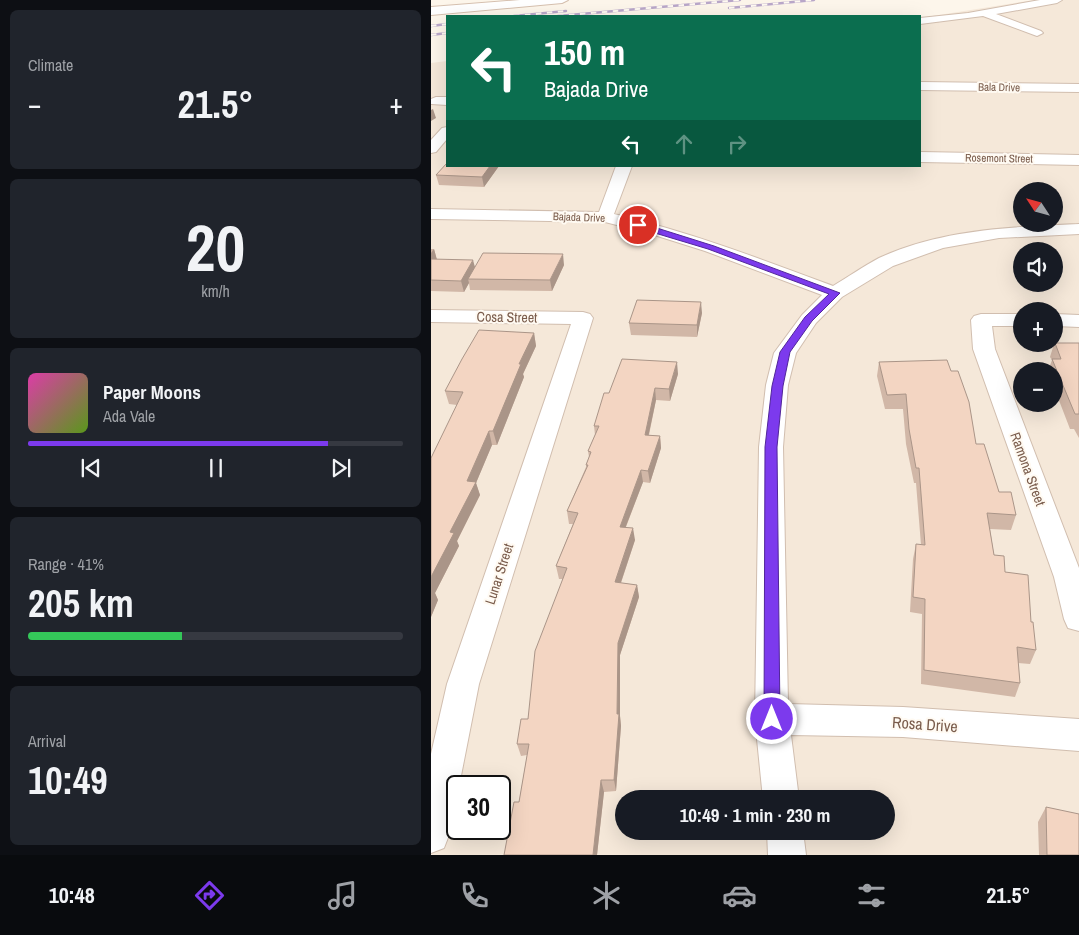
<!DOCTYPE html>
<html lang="en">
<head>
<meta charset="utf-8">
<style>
  :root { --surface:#171b24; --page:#20242c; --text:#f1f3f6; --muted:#9ea1a6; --line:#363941; --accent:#7c3aed }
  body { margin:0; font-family:"Archivo Narrow",sans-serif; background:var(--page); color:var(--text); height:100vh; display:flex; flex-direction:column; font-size:19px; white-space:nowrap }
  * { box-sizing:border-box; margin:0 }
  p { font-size:16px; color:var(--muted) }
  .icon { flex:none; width:28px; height:28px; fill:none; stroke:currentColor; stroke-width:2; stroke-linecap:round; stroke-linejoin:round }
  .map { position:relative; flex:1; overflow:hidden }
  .sheet { display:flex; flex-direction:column; gap:10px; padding:10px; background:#0d0f14; width:431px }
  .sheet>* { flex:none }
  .banner { position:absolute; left:15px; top:15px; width:475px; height:152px; border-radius:0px; box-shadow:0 5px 20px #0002; background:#0b6e4f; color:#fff; overflow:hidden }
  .needle { width:32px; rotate:306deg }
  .controls { position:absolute; left:582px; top:182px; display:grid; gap:10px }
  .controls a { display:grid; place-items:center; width:50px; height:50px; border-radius:50%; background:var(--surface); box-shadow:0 5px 20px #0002; font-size:25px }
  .speed { position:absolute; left:15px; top:775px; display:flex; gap:10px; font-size:25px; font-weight:700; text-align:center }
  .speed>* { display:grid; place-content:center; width:65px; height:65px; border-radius:50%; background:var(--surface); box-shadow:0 5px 20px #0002; line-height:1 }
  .speed .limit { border:2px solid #111; border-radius:8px; background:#fff; color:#111 }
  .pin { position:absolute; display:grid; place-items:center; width:42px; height:42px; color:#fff; margin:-21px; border:2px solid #fff; border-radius:50%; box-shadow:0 1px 5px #0007 }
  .me { position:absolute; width:55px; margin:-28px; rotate:0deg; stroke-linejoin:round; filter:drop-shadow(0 0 4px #0008) }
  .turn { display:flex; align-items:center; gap:18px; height:105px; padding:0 15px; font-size:22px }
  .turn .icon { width:65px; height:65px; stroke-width:2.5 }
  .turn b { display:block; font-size:35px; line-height:42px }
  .lanes { display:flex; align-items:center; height:48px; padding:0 15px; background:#0003; justify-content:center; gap:25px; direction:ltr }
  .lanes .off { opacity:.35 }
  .big { font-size:38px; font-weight:800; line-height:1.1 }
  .sheet .widget { flex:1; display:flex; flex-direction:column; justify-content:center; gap:8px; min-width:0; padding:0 18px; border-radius:8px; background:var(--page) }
  .sheet .dial { align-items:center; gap:0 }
  .dial b { font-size:65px; line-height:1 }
  .song { display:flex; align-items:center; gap:15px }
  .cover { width:60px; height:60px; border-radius:8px; background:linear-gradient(135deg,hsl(320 70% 55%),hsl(90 70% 35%)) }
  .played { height:5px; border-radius:2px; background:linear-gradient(90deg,var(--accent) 80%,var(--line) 80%) }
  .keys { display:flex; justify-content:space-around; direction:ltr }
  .heat { display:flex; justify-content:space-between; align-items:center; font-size:28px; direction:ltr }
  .charge { height:8px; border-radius:4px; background:linear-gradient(90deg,#34c759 41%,var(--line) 0) }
  .trip { position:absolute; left:184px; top:790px; width:280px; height:50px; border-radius:25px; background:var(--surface); box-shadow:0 5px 20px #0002; font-weight:800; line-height:50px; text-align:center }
  .menu { display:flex; height:80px; justify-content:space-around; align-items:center; background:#090b0e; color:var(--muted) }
  .menu .icon { width:35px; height:35px }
  .menu .on { color:var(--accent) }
  .menu b { font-size:22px; color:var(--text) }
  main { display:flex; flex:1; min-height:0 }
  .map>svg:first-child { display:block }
  .residential { fill:#f5e8d9; fill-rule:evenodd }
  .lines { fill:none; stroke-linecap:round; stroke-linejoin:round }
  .street-casing { stroke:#d1beaf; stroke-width:2 }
  .secondary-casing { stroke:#d6c0af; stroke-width:2 }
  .street { fill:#fff; fill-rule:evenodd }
  .secondary { fill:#fff; fill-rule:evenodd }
  .rail-casing { stroke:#b9a7c9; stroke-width:2.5 }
  .rail { stroke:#fffaf2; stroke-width:2; stroke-dasharray:5.5; stroke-linecap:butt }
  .wall { fill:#d1b7a7 }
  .shaded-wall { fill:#aa9588 }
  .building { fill:#f3d5c2; stroke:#aa9588 }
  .route { fill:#7c3aed; stroke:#51269a }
  .labels { text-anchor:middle; stroke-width:4; stroke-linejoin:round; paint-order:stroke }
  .far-street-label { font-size:11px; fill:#7a5c4c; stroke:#fffaf2 }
  .street-label { font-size:14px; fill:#7a5c4c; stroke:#fffaf2 }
  .near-street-label { font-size:16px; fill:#7a5c4c; stroke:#fffaf2 }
</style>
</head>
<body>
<main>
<section class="sheet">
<div class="widget"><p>Climate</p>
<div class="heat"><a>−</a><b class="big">21.5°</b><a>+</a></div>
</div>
<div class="widget dial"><b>20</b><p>km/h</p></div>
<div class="widget">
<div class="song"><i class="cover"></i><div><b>Paper Moons</b><p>Ada Vale</p></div></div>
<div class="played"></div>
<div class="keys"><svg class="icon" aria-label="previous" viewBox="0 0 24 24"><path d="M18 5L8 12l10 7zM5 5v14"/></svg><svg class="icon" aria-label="pause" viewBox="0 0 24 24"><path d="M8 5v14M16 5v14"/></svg><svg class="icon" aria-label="next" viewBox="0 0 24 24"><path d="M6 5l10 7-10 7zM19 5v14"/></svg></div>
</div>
<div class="widget"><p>Range · 41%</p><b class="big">205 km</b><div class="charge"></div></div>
<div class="widget"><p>Arrival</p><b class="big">10:49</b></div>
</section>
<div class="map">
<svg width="648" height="855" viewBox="0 0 648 855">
  <rect width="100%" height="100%" fill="#fdf6eb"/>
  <path class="residential" d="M 603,0 L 648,0 L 648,855 L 0,855 L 0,63 L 16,61 L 16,166 L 489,166 L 489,18 ZM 591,191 L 624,191 L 624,224 L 591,224 ZM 591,251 L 624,251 L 624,284 L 591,284 ZM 591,311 L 624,311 L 624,344 L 591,344 ZM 591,371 L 624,371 L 624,404 L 591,404 ZM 26,786 L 69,786 L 69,829 L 26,829 ZM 192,799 L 455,799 L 455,831 L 192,831 Z"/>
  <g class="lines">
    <defs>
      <path id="street" d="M 609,0 L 631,0 L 626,3 L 565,14 L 610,31 L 612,33 L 606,36 L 552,16 L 489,24 L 489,18 L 537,13 Z
        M 489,82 L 648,84 L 648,92 L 489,90 Z
        M 5,97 L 16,97 L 16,105 L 0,104 L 0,99 Z
        M 16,127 L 16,139 L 5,152 L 0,153 L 0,140 L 11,128 Z
        M 489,152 L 648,155 L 648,165 L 489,162 Z
        M 185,166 L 201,166 L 183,214 C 259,232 330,259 402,286 C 417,277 433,266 448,258 C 511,229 581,227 648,224 L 648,234 L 568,238 L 512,248 L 462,266 L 411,297 L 385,323 L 365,353 L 357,385 L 352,447 L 357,704 L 472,707 L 648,719 L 648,751 L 472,737 L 360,735 L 368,799 L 332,799 L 324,719 L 328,447 L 335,385 L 343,353 L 371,315 L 391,295 L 274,251 L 217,233 L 174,222 L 0,219 L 0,209 L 168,212 Z
        M 0,310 L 152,312 L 159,314 L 162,318 L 48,684 L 28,786 L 26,786 L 18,835 L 13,848 L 0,853 L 0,754 L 16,684 L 140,324 L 0,322 Z
        M 550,314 L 591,314 L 591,326 L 561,326 L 564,349 L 648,568 L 648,631 L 637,628 L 633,619 L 623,577 L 542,349 L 540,320 L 543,316 Z
        M 624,314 L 648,315 L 648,327 L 624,326 Z
        M 336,831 L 372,831 L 375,855 L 337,855 Z"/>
      <path id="secondary" d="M 89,0 L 137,0 L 131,3 L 0,15 L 0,7 Z"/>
    </defs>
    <use href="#street" class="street-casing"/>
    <use href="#secondary" class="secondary-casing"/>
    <use href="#street" class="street"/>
    <use href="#secondary" class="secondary"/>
    <defs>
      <path id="rail" d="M 298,8 L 383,0
        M 83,16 L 135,11
        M 127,16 L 309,0
        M 0,26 L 16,24
        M 0,35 L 16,33"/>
    </defs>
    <use href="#rail" class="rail-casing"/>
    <use href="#rail" class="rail"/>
  </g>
  <path class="wall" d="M 16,166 L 68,166 L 53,187 L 8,185 L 5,175 Z
    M 0,249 L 3,249 L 6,260 L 44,266 L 133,265 L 121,291 L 39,290 L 38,283 L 33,292 L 0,291 Z
    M 271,313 L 266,337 L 200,335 L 198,323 Z
    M 103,333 L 105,346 L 92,374 L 93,377 L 66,445 L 61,445 L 45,483 L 49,495 L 26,541 L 28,546 L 4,593 L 7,600 L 0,617 L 26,405 L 18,404 L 14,391 Z
    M 648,343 L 648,438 L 643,429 L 639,429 L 624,390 L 624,371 L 617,371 L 621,360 L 619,357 L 623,344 Z
    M 448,362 L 545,444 L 568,492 L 585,515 L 580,530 L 559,529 L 563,555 L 574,572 L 600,622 L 605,650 L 599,664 L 587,663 L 589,683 L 584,697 L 490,684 L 491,614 L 479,612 L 482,559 L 485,544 L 490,545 L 485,483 L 483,483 L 475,444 L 472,409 L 454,409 L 446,376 Z
    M 247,374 L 239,401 L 225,400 L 218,435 L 229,436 L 230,448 L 219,483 L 212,482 L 195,527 L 204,540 L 190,583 L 206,585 L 208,597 L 189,655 L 189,716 L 190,726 L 185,791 L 173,792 L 166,855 L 73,855 L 88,802 L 96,755 L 90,756 L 86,744 L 97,719 L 132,579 L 128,579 L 125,566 L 142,524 L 138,524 L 136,511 L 155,467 L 155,465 L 158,457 L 157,451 L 164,435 L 163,426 L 178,393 Z
    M 615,807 L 648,855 L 608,855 L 607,822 Z"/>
  <path class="shaded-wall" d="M 2,109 L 5,118 L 0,121 L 0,110 Z
    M 59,166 L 68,166 L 53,187 L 51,177 Z
    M 3,249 L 6,260 L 0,268 L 0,253 Z
    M 132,254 L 133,265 L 121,291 L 119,280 Z
    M 42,260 L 45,271 L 37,279 L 38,283 L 33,292 L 30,281 Z
    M 270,302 L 271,313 L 266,337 L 266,325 Z
    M 103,333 L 105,346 L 92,374 L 93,377 L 66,445 L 62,431 L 88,364 Z
    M 246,362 L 247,374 L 239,401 L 238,389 Z
    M 224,388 L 225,400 L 215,447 L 214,435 Z
    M 58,431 L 61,445 L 45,483 L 49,495 L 26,541 L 28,546 L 4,593 L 7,600 L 0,617 L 0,577 L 19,532 L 36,481 Z
    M 229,436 L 230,448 L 219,483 L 217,471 Z
    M 210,470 L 212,482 L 190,539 L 189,527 Z
    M 202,528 L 204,540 L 186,594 L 184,582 Z
    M 206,585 L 208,597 L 189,655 L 189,716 L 190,726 L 185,791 L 183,780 L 186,714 L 187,643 Z
    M 170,780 L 173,792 L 166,855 L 162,855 Z"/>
  <path class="building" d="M 16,163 L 16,166 L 59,166 L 51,177 L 5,175 Z
    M 52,253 L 132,254 L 119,280 L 37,279 Z
    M 0,259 L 42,260 L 30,281 L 0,280 Z
    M 206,300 L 270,302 L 266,325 L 198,323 Z
    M 48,330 L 103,333 L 88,364 L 90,364 L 62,431 L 58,431 L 36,481 L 45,482 L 19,532 L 23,533 L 0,577 L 0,458 L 32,392 L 14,391 L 31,359 Z
    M 624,343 L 648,343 L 648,414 L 644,414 L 621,359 L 630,359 Z
    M 191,359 L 246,362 L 238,389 L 224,388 L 214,435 L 229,436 L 217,471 L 210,470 L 189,527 L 202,528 L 184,582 L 206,585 L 187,643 L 186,714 L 188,714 L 183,780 L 170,780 L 162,855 L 73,855 L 83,802 L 88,802 L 98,744 L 86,744 L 90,719 L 97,719 L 104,651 L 136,568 L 125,566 L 147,513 L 136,511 L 157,465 L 155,465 L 160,452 L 157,451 L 168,426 L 163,426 L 173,393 L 178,393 Z
    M 516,360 L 520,371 L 527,371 L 538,402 L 545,444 L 553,444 L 568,492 L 580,492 L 585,515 L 556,513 L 563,555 L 573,556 L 574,572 L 597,575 L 600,622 L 602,622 L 605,650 L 586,647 L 589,683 L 493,670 L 494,599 L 482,597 L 485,544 L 494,545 L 488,468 L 485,468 L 478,429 L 475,394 L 456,395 L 448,362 Z
    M 615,807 L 648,814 L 648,855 L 616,855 Z"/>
  <path class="route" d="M 204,223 L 210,223 L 283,246 L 409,293 L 381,321 L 359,352 L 352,386 L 346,447 L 349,719 L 346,724 L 341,726 L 335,724 L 333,719 L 334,447 L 341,386 L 349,352 L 374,317 L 398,294 L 277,249 L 204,227 Z"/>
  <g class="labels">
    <g class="far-street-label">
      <text transform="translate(568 87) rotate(1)" y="4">Bala Drive</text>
      <text transform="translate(568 158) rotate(1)" y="4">Rosemont Street</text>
      <text transform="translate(148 217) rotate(2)" y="4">Bajada Drive</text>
    </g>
    <g class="street-label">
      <text transform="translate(76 317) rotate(1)" y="5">Cosa Street</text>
      <text transform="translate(597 469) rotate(70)" y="5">Ramona Street</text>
      <text transform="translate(68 574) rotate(-72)" y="5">Lunar Street</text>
    </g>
    <g class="near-street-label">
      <text transform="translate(494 724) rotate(4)" y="6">Rosa Drive</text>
    </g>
  </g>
</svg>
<div class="controls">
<a><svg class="needle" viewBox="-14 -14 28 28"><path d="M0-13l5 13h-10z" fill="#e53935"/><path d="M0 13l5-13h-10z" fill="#9ea1a6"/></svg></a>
<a><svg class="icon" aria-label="sound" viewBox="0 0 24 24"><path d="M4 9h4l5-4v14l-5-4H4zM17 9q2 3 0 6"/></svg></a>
<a>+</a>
<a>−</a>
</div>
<div class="speed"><div class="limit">30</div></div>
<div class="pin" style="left:207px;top:225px;background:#d93025"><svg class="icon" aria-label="arrive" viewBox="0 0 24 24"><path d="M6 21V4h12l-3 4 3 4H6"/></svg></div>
<svg class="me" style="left:341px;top:719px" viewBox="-20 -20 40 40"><circle r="17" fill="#7c3aed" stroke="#fff" stroke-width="3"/><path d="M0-11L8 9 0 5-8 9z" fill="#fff"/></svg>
<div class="trip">10:49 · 1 min · 230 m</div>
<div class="banner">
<div class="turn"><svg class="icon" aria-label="left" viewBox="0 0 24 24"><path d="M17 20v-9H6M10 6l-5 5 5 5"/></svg><div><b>150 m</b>Bajada Drive</div></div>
<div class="lanes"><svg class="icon" aria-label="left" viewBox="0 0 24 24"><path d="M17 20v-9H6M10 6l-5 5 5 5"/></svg><svg class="icon off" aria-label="ahead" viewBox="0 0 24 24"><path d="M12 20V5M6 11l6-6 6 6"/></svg><svg class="icon off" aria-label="right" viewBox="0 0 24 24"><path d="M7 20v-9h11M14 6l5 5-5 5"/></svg></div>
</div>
</div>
</main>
<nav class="menu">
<b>10:48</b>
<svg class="icon on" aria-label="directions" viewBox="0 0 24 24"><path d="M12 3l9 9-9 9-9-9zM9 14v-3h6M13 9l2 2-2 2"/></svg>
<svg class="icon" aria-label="music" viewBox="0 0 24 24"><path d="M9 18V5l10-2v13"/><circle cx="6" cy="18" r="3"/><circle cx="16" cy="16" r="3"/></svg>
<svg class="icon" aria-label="phone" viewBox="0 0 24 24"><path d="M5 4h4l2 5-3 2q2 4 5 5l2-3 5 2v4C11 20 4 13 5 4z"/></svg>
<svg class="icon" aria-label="climate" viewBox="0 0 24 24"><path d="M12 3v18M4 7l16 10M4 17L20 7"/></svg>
<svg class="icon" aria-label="car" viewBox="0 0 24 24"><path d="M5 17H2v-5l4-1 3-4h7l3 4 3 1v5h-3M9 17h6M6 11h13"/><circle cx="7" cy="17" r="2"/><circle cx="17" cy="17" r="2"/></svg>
<svg class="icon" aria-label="filters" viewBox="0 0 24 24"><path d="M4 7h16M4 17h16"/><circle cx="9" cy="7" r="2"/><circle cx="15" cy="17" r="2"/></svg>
<b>21.5°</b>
</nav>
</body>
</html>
